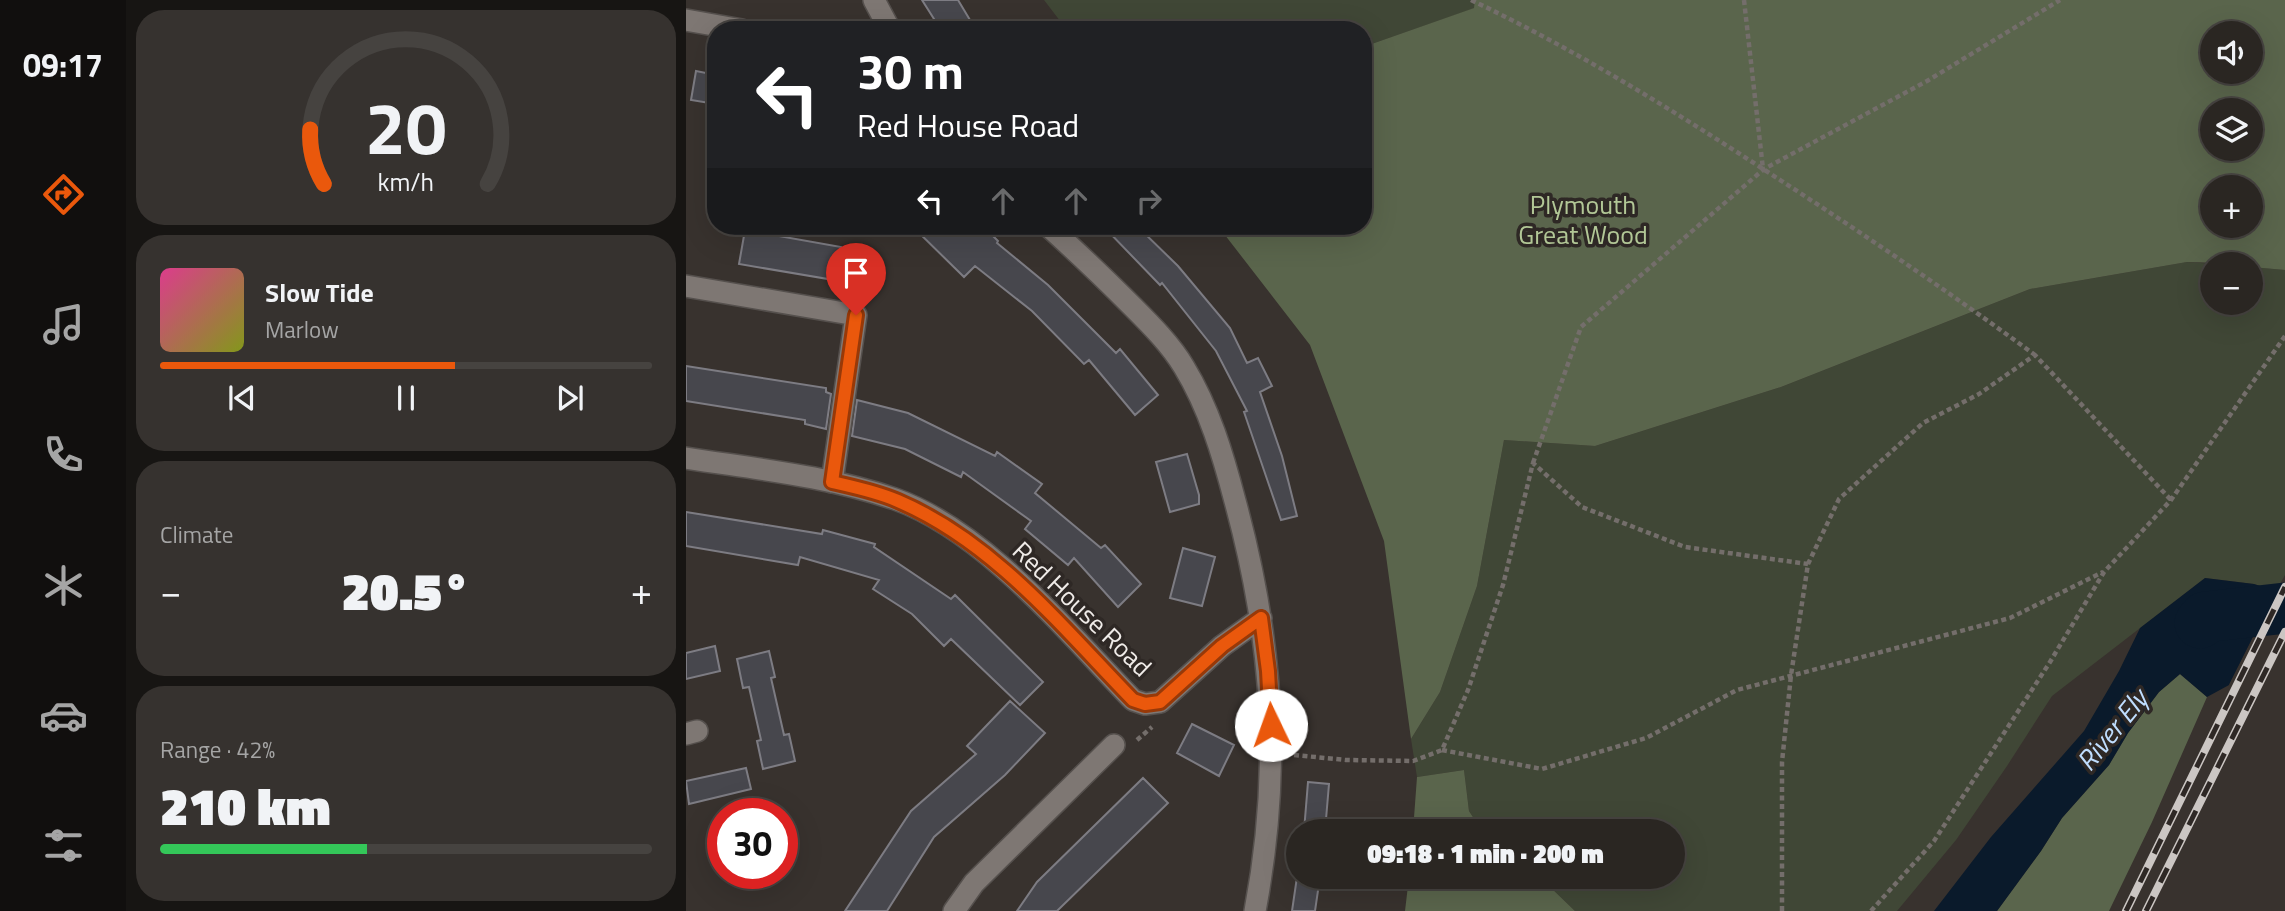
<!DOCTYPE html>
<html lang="en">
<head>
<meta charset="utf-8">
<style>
  :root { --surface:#2a2622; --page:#36322f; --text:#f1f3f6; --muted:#a5a5a5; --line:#464340; --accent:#ea580c }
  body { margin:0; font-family:"Titillium Web",sans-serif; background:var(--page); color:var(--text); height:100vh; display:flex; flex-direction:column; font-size:26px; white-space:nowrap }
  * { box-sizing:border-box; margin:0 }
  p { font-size:23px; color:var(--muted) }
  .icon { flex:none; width:38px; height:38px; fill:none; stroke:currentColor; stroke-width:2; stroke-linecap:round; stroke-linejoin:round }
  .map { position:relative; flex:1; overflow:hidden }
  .sheet { display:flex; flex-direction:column; gap:10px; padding:10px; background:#171513; width:560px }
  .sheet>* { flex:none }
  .banner { position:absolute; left:21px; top:21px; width:665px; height:214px; border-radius:28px; box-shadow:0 7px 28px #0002,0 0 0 2px var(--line); background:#202124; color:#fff; overflow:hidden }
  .controls { position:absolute; left:1514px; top:21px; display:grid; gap:14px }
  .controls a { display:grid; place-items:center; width:63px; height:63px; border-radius:50%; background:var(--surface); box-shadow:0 7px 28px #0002,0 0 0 2px var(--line); font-size:35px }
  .speed { position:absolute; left:21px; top:798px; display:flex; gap:14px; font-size:35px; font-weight:700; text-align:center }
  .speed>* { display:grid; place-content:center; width:91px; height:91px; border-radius:50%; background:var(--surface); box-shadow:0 7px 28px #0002,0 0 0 2px var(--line); line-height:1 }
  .speed .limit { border:10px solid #d22; background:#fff; color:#111 }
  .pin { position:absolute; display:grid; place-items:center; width:60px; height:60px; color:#fff; margin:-72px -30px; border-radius:50% 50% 50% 0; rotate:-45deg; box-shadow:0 0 7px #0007 }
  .pin .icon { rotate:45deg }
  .me { position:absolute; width:77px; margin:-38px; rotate:357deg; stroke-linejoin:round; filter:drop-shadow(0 0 5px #0008) }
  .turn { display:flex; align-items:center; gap:24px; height:147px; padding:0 35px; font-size:32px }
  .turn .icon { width:91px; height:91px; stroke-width:2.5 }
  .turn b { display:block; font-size:49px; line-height:60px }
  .lanes { display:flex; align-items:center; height:66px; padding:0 35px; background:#0003; justify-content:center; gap:35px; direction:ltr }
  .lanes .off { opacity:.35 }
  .big { font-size:52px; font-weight:800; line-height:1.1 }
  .sheet .tile { flex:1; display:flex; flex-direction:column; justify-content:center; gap:10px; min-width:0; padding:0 24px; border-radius:28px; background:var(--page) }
  .sheet .dial { align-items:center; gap:0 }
  .dial svg { height:182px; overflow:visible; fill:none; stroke:var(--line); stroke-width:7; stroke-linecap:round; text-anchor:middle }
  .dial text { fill:var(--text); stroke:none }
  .song { display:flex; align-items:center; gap:21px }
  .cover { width:84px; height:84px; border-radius:10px; background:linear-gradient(135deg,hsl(330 70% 55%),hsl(70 70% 35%)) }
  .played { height:7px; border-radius:4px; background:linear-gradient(90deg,var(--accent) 60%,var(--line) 60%) }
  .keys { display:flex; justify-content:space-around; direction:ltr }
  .heat { display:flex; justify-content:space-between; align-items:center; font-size:38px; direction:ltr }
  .charge { height:10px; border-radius:5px; background:linear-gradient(90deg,#34c759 42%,var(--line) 0) }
  .trip { position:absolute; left:600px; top:819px; width:399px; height:70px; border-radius:35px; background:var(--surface); box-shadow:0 7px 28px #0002,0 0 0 2px var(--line); font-weight:800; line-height:70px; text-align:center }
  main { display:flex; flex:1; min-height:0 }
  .dock { display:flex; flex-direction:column; width:126px; justify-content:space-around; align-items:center; background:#110f0e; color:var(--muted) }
  .dock .icon { width:49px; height:49px }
  .dock .selected { color:var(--accent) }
  .dock b { font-size:32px; color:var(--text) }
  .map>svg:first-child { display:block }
  .green { fill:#404736 }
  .forest { fill:#5a654c; fill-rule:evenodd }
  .water { fill:#0a1a2b }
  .pier { fill:#38322e }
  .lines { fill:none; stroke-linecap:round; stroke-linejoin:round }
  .river { stroke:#0a1a2b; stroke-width:51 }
  .building { fill:#47474d; stroke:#7d7c83; stroke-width:2 }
  .street-casing { stroke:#55504d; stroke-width:24 }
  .path { stroke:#746e6b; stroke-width:4.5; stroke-dasharray:5 3.5; stroke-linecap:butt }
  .street { stroke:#7e7773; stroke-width:21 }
  .rail-casing { stroke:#cbc6c3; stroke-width:8 }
  .rail { stroke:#2e2825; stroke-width:5; stroke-dasharray:16; stroke-linecap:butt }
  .route-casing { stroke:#983908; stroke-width:18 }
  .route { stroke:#ea580c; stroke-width:12 }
  .labels { text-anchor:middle; stroke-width:7; stroke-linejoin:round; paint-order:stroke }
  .park-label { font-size:26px; fill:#b2c796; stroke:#2e2825 }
  .street-label { font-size:26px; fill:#efebe8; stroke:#2e2825 }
  .water-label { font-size:28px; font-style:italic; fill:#bfddfe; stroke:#2e2825 }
</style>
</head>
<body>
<main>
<nav class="dock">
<b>09:17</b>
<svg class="icon selected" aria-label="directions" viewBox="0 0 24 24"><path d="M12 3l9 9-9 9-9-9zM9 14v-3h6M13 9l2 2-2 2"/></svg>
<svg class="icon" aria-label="music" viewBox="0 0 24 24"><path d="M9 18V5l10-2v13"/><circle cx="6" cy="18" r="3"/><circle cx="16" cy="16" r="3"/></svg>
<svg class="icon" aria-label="phone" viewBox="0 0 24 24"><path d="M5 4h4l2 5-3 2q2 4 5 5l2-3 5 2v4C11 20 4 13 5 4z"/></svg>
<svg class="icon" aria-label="climate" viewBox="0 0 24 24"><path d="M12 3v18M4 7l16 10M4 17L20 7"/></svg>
<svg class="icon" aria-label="car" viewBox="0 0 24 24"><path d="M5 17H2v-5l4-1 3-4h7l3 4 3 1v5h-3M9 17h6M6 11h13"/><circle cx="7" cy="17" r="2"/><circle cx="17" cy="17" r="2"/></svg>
<svg class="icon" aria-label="filters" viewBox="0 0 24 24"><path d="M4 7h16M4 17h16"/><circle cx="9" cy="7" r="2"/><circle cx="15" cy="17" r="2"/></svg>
</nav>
<section class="sheet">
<div class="tile dial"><svg viewBox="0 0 100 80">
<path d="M14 69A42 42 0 1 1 86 69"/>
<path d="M14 69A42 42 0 0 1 8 45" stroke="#ea580c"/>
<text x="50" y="56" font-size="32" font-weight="700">20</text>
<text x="50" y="72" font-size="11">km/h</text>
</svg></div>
<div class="tile">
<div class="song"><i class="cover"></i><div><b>Slow Tide</b><p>Marlow</p></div></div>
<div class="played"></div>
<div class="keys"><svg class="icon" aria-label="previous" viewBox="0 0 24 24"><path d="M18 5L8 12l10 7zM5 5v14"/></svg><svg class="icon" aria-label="pause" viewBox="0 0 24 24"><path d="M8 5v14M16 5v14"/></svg><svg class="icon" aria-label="next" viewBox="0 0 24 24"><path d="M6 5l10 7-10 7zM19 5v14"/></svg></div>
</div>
<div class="tile"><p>Climate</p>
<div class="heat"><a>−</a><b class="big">20.5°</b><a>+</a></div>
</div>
<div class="tile"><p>Range · 42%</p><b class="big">210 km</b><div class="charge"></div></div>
</section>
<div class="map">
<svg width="1599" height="911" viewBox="0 0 1599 911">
  <rect width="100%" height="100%" fill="#38322e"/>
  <path class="green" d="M 358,0 L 789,0 L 789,8 L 677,47 L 677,30 L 381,30 Z
    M 1501,262 L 1529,264 L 1526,264 L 1526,303 L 1564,303 L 1565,267 L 1599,270 L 1599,575 L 1590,591 L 1568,584 L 1519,578 L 1366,696 L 1321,766 L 1270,840 L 1211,911 L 889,911 L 860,883 L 850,877 L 987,877 L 987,831 L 796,831 L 783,811 L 778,770 L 731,777 L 725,739 L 754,692 L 791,586 L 818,440 L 909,446 L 1095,387 L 1344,289 Z"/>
  <path class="forest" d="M 789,0 L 1599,0 L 1599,270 L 1565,267 L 1564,264 L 1501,262 L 1344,289 L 1095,387 L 909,446 L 818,440 L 791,586 L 754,692 L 725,739 L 698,541 L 624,345 L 532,226 L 677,226 L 677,47 L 788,8 ZM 1526,33 L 1564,33 L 1564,72 L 1526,72 ZM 1526,110 L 1564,110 L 1564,149 L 1526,149 ZM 1526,187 L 1564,187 L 1564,226 L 1526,226 Z
    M 1494,674 L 1521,697 L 1466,822 L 1423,911 L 1311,911 L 1355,851 L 1376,818 L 1423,765 L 1442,733 L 1473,692 Z
    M 778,770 L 783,811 L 796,831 L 727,831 L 731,777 Z
    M 723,877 L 850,877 L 860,883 L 889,911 L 719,911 Z"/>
  <path class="water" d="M 1519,578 L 1568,584 L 1590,591 L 1543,685 L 1521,697 L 1494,674 L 1473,692 L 1442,733 L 1423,765 L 1376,818 L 1355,851 L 1311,911 L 1248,911 L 1305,837 L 1398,731 L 1433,671 L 1454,628 Z"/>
  <path class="pier" d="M 1592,588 L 1594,593 L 1547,684 L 1543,685 Z"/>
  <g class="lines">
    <path class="river" d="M 1514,623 L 1519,617 L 1599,608"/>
  </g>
  <path class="building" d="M 236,0 L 272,0 L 290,30 L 255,30 Z
    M 10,71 L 30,75 L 30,104 L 5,100 Z
    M 226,226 L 297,226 L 312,241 L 311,243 L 362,285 L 430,353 L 434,349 L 472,395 L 449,415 L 403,360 L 398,364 L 346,311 L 289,266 L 278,277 Z
    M 417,226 L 451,226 L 492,266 L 544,328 L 561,363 L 572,358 L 586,386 L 574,392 L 596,456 L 611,516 L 595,520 L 558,412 L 561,411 L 530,351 L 476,283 L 474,285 Z
    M 59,230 L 155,247 L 148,280 L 53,264 Z
    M 0,366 L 140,388 L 140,392 L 145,394 L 140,429 L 119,424 L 119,420 L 0,401 Z
    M 171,400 L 222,413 L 309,456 L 311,452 L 356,484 L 349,493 L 415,548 L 419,545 L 455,584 L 432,607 L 388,558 L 382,565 L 339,529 L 345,521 L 277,472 L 275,477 L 219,449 L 166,436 Z
    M 501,454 L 513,495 L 513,504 L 484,512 L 470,462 Z
    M 0,512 L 136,534 L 137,530 L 189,544 L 188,547 L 265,599 L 269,595 L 357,682 L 334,705 L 265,639 L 258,646 L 226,614 L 187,589 L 193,580 L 114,557 L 112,565 L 0,546 Z
    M 497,548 L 529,557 L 516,606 L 484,598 Z
    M 29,646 L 34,671 L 0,679 L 0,653 Z
    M 83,651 L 89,677 L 85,678 L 98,735 L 103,734 L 109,761 L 77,769 L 71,741 L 75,740 L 63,687 L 57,688 L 51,659 Z
    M 324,701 L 359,733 L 319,775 L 248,837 L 201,911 L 159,911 L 225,811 L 290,754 L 281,746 Z
    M 506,724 L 548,745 L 533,776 L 491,753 Z
    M 60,768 L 65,789 L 3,804 L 0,781 Z
    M 457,778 L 482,803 L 371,911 L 331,911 L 351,882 Z
    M 622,782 L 643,784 L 639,831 L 618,831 Z
    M 611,877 L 634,877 L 629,911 L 606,911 Z"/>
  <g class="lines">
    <defs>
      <path id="street" d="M 188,0 L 204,30
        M 0,20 L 56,30
        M 362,226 C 391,252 419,279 447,307 C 465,325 485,345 498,367 C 523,408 537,455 549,501 C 587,640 596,769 569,911
        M 0,286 L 170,315 L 146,482
        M 0,458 C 70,469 142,476 209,499 C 299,531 381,632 447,700 L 459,704 L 474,702 L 536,646 L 575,618
        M 0,734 L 11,731
        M 268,911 L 288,883 L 428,745"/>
    </defs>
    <use href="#street" class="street-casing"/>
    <path class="path" d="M 785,0 C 886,48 980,106 1074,167 C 1167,227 1259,289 1349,355
      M 1058,0 L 1077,169
      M 847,463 L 895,327 L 1078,169 L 1241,81 L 1374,0
      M 451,740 L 466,727
      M 756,750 L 856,769 L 960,738 L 1051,690 L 1324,618 L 1417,572
      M 608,755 L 660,760 L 727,761 L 756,750 L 782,690 L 817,585 L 847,463 L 896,507 L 999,547 L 1122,564
      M 1096,911 L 1096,762 L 1105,675 L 1122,564 L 1153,499 L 1237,423 L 1293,394 L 1349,355 L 1485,500
      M 1185,911 L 1248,841 L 1364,662 L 1418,572 L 1485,500 L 1599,336"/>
    <use href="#street" class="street"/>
    <defs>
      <path id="rail" d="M 1440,911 L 1599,587
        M 1460,911 L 1599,632"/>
    </defs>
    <use href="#rail" class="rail-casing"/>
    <use href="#rail" class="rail"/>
  </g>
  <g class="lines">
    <defs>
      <path id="route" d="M 170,315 L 146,482 C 168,487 192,492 212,501 C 308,542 376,627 447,700 L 459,704 L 474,702 L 536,646 L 575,618 L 582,671 L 585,725"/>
    </defs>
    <use href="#route" class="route-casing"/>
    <use href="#route" class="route"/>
  </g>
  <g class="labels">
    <g class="park-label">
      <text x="897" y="214">Plymouth<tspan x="897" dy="30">Great Wood</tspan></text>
    </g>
    <g class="street-label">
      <text transform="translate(396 609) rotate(44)" y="9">Red House Road</text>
    </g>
    <g class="water-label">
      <text transform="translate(1426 730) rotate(-51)" y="10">River Ely</text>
    </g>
  </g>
</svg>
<div class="controls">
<a><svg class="icon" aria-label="sound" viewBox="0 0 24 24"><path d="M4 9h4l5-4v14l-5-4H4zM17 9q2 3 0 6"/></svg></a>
<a><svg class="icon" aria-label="layers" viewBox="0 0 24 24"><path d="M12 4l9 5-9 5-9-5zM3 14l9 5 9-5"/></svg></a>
<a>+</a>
<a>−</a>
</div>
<div class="speed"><div class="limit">30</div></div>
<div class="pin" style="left:170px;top:315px;background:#d93025"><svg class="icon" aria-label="arrive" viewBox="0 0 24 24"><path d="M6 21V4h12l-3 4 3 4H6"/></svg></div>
<svg class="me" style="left:585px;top:725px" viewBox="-20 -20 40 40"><circle r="19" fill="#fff"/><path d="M0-13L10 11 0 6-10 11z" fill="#ea580c"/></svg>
<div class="trip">09:18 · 1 min · 200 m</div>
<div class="banner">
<div class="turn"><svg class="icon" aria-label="left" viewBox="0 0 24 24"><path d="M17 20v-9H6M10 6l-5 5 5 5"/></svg><div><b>30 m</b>Red House Road</div></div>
<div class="lanes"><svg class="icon" aria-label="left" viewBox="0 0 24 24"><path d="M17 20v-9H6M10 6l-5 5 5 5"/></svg><svg class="icon off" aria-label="ahead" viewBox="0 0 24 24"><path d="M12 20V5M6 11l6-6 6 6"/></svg><svg class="icon off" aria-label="ahead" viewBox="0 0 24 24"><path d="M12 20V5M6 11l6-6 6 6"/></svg><svg class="icon off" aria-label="right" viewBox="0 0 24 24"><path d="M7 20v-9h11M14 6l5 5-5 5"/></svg></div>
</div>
</div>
</main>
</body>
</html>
